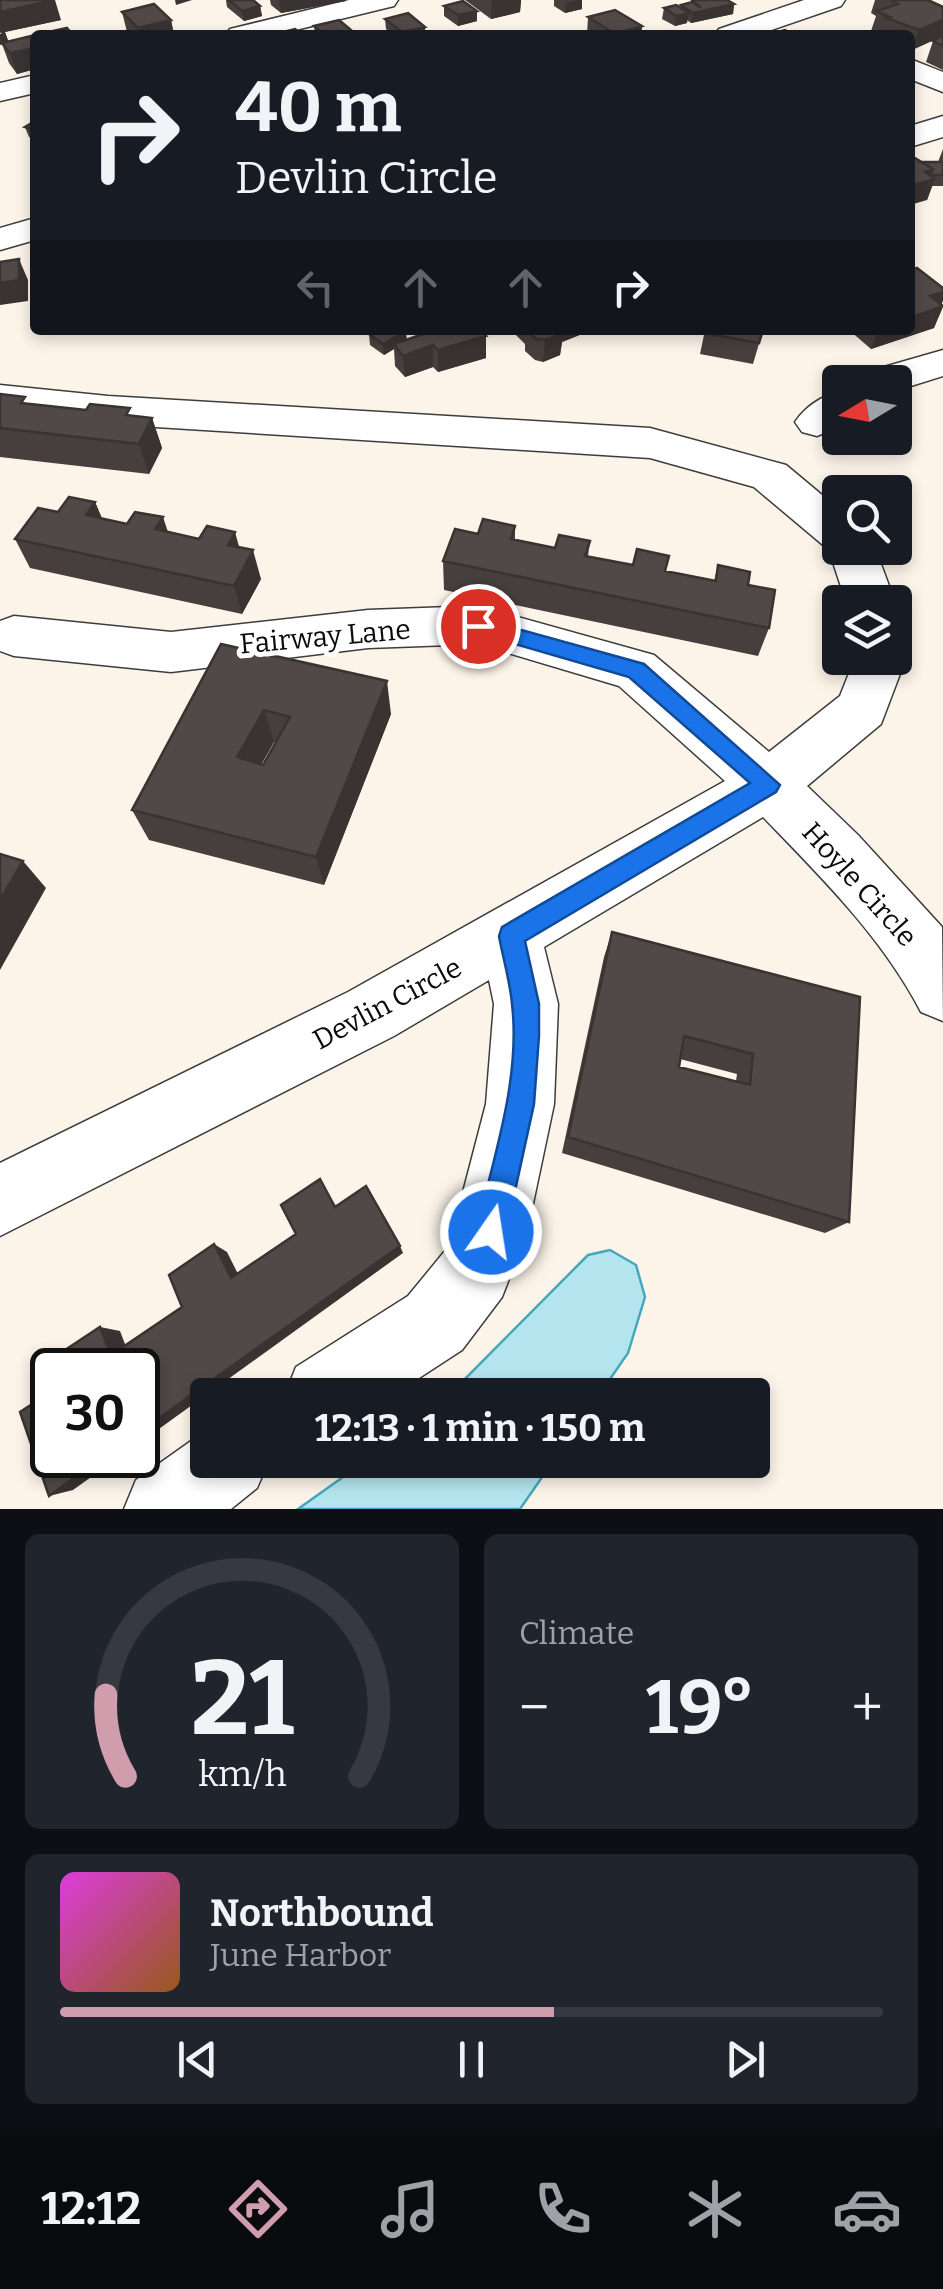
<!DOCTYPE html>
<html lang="en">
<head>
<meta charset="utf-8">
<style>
  :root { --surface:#171b24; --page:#20242c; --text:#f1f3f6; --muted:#9ea1a6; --line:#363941; --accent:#d09dad }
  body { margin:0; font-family:Bitter,serif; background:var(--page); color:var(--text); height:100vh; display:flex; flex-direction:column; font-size:38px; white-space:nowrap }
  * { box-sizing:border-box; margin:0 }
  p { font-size:32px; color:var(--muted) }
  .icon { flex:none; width:55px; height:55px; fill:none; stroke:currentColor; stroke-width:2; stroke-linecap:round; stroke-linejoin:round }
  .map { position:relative; height:1509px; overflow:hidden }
  .details { display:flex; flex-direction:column; gap:25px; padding:25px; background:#0d0f14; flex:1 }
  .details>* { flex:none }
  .hud { position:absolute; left:30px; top:30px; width:885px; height:305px; border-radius:10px; box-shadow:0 5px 15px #0003; background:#171b24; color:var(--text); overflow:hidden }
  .needle { width:65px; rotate:260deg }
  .controls { position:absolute; left:822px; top:365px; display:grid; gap:20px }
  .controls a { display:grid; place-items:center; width:90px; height:90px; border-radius:10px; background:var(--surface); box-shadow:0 5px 15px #0003; font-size:50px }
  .speed { position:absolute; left:30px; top:1348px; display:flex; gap:20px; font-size:50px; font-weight:700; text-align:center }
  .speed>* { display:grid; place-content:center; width:130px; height:130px; border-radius:50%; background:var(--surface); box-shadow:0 5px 15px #0003; line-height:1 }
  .speed .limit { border:5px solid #111; border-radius:15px; background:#fff; color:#111 }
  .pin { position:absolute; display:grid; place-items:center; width:85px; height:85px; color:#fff; margin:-42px; border:5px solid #fff; border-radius:50%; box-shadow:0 2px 10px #0007 }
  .me { position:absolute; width:110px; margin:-55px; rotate:13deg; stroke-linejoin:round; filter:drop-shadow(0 0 8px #0008) }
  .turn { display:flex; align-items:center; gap:35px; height:210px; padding:0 40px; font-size:45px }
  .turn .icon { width:130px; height:130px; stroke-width:2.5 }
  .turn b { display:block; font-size:70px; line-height:85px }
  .lanes { display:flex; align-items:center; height:95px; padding:0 40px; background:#0003; justify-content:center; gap:50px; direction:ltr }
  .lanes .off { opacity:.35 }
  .big { font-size:75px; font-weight:700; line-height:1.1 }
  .details .widget { flex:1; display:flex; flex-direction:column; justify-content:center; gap:15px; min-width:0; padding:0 35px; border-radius:15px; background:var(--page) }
  .details .dial { align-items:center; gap:0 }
  .dial svg { height:260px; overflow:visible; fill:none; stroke:var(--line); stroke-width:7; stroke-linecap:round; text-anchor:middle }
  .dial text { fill:var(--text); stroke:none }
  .song { display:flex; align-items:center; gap:30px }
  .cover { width:120px; height:120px; border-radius:15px; background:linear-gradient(135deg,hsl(300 70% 55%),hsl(30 70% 35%)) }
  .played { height:10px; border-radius:5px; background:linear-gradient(90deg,var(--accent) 60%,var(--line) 60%) }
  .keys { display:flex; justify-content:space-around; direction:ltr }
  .heat { display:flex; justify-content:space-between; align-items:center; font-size:55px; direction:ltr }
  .details .tiles { flex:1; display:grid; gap:25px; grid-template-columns:1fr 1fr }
  .widget:last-child { grid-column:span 2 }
  .trip { position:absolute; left:190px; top:1378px; width:580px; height:100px; border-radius:10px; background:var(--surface); box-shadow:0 5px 15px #0003; font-weight:700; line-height:100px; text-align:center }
  .tabs { display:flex; height:160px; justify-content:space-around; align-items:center; background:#090b0e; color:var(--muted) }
  .tabs .icon { width:70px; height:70px }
  .tabs .active { color:var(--accent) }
  .tabs b { font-size:45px; color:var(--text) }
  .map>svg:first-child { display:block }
  .water { fill:#b4e5ee; stroke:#44a7bc; stroke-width:2.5 }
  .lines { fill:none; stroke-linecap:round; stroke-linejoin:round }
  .minor-casing { stroke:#3d3d3d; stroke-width:3 }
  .minor { fill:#fff; fill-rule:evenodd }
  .wall { fill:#463f3e; fill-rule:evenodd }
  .shaded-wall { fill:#393332 }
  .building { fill:#514948; stroke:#393332; stroke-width:2.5; fill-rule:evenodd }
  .route { fill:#1a73e8; stroke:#114b97; stroke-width:2.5 }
  .labels { text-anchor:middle; stroke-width:10; stroke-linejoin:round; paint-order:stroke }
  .street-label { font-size:28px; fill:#0a0a0a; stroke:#fff }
</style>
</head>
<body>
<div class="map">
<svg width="943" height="1509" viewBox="0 0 943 1509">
  <rect width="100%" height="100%" fill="#fcf4e9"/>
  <path class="water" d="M 610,1250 L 636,1265 L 645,1297 L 628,1353 L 599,1395 L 449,1395 L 588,1255 Z
    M 367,1460 L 554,1460 L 520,1509 L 298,1509 Z"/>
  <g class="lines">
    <defs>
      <path id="minor" d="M 349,0 L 398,0 L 394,6 L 275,35 L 225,35 L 230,29 Z
        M 804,0 L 845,0 L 841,6 L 757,35 L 714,35 L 719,29 Z
        M 910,59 L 943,72 L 943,92 L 910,79 Z
        M 35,75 L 35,93 L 0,101 L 0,83 Z
        M 943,116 L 943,137 L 910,147 L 910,126 Z
        M 35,218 L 35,240 L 0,250 L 0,228 Z
        M 943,350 L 943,376 L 895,391 L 895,382 L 857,382 L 863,373 Z
        M 0,385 L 108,396 L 650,428 L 786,465 L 840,510 L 840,548 L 875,548 L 895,602 L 846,602 L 829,550 L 754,487 L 650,458 L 108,424 L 0,413 Z
        M 840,391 L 840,426 L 817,436 L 802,432 L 795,422 C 806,406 822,396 840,391 Z
        M 478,606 L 654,655 L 769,752 L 840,696 L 855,658 L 895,658 L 895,643 L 898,644 L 906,658 L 881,724 L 807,786 L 858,835 L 942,927 L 943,1021 L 921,1012 C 882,937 821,877 763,817 L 544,947 L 558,1004 L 554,1104 L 527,1232 L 502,1297 L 462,1350 L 393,1395 L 285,1395 L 296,1367 L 408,1296 L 449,1246 L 486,1104 L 494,1004 L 489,980 L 394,1036 L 0,1236 L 0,1163 L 348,992 L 725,781 L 619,686 L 478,644 L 368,648 L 171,672 L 14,656 L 0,651 L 0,621 L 14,616 L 171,632 L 368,610 Z
        M 208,1429 L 208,1460 L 269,1460 L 257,1488 L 231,1509 L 124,1509 L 136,1480 Z"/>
    </defs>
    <use href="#minor" class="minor-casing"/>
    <use href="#minor" class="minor"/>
  </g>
  <path class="wall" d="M 0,0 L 61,20 L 5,32 L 8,41 L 35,35 L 35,69 L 17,74 L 9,63 L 2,44 Z
    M 226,0 L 253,0 L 260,6 L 262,16 L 244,21 L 227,7 Z
    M 270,0 L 346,0 L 346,1 L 281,13 L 271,5 Z
    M 465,0 L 521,0 L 520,12 L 491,19 Z
    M 554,0 L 582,0 L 582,9 L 565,13 L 554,6 Z
    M 691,0 L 734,4 L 733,14 L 691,23 L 687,20 L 687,23 L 675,26 L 662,19 L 664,8 L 680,8 L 681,5 L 691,2 Z
    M 875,0 L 928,0 L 943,7 L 943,70 L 926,62 L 933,41 L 936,39 L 912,50 L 910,49 L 910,35 L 880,35 L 871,31 L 876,16 L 871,13 Z
    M 444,6 L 477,21 L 458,26 L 444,16 Z
    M 122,12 L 171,20 L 174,35 L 130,35 L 127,32 Z
    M 588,17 L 642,26 L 641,35 L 587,35 Z
    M 385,19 L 425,35 L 393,35 L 386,29 Z
    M 314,26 L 352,31 L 352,35 L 315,35 Z
    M 35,121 L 35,140 L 29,137 L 25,127 Z
    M 943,149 L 943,186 L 932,186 L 927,200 L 921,162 L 938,162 Z
    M 943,288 L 943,300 L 934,328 L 871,349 L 849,330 L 910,330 Z
    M 418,330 L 486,358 L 438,372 L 433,367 L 405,377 L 395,366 L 394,349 L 384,355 L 370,345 L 369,334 L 407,340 L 418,336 Z
    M 515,330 L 592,330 L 562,342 L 560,355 L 543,362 L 535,360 L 525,351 L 525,344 L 515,334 Z
    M 705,330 L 763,330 L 753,364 L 700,354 Z
    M 0,394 L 28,404 L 152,418 L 162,448 L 149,474 L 0,457 Z
    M 95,502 L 102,519 L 240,547 L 261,579 L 242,614 L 30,568 L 15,539 L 58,512 Z
    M 515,526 L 515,540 L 555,548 L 590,541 L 588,556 L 714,581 L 718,565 L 748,585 L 769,628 L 758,656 L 444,590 L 443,561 Z
    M 221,644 L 391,714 L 324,885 L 149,840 L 132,810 ZM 274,742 L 276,743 L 263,765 L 261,765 Z
    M 612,932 L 860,997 L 849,1222 L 825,1233 L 562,1153 L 604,957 ZM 680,1059 L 737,1074 L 736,1081 L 679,1067 Z"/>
  <path class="shaded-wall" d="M 55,0 L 61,20 L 0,33 L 0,12 Z
    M 175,0 L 192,0 L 176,5 Z
    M 279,0 L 346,0 L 346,1 L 281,13 Z
    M 492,0 L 521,0 L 520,12 L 491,19 Z
    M 579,0 L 582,0 L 582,9 L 565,13 L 566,3 Z
    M 734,4 L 733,14 L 691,23 L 693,13 Z
    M 260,6 L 262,16 L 244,21 L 242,11 Z
    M 477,11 L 477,21 L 458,26 L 458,15 Z
    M 689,13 L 687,23 L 675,26 L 676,16 Z
    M 171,20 L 174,35 L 140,35 L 138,28 Z
    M 943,20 L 943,36 L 912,50 L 919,30 Z
    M 642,26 L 641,35 L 615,35 L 615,34 Z
    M 425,27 L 425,35 L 402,35 L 402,32 Z
    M 5,32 L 9,43 L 0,45 L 0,34 Z
    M 35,48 L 35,69 L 17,74 L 10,53 Z
    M 933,169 L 929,181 L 935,179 L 927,200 L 910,205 L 910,186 L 925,172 Z
    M 19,259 L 28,280 L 28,301 L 0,305 L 0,283 Z
    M 943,292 L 943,300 L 940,308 L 943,307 L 934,328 L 871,349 L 879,330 L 910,330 L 910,318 L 930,296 Z
    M 552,330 L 592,330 L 562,342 L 560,355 L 543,362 L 545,340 Z
    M 406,331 L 407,342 L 394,344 L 394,349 L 384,355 L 383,344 Z
    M 486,336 L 486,358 L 438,372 L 438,350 Z
    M 433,345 L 433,367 L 405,377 L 403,356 Z
    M 152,418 L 162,448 L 149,474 L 139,444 Z
    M 95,502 L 108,532 L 86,515 Z
    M 163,517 L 173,547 L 155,529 Z
    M 235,532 L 243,561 L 228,545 Z
    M 253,550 L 261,579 L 242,614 L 234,586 Z
    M 387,681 L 391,714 L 324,885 L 316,857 Z
    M 264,710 L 274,742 L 248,788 L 237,757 Z
    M 23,861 L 46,888 L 0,970 L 0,900 Z
    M 214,1244 L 227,1252 L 243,1284 L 231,1278 Z
    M 400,1246 L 403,1253 L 138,1444 L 138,1433 Z
    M 100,1327 L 120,1331 L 130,1357 L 111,1355 Z
    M 106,1455 L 122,1455 L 73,1490 L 49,1496 Z"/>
  <path class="building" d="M 0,0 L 54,0 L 0,12 Z
    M 229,0 L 253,0 L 260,6 L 242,11 Z
    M 692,0 L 727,0 L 734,4 L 693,13 L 681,5 L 692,2 L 701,8 Z
    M 890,0 L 928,0 L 943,7 L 943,20 L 919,30 L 886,18 L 890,17 L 877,11 L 898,4 Z
    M 463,1 L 477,11 L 458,15 L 444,6 Z
    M 154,4 L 171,20 L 138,28 L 122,12 Z
    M 676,5 L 689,13 L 676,16 L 664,8 Z
    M 615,10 L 642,26 L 615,34 L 588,17 Z
    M 408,13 L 425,27 L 402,32 L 385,19 Z
    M 339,20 L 352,31 L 337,35 L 325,35 L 314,26 Z
    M 67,28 L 73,35 L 35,35 Z
    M 295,29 L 302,35 L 271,35 Z
    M 785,30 L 793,35 L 767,35 Z
    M 35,35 L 35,48 L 10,53 L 2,43 Z
    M 943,35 L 943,46 L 933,41 Z
    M 35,121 L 35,128 L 33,129 L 25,127 Z
    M 910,155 L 933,169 L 925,172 L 935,179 L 910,186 Z
    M 921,162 L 943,162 L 943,175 L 931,175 L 933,169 Z
    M 19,259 L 19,280 L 0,283 L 0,262 Z
    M 917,268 L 943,288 L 943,292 L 930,296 L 943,306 L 910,318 L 910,270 Z
    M 377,330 L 405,330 L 406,331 L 383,344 L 369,334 Z
    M 419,330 L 480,330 L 486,336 L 438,350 L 433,345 L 403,356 L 394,344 L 423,334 Z
    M 526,330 L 559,330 L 562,334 L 545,340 L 536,339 Z
    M 705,330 L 763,330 L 759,343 L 704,333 Z
    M 0,394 L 25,397 L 21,403 L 86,410 L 90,404 L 130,408 L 126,415 L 152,418 L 139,444 L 0,428 Z
    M 69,497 L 95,502 L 86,515 L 127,524 L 135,512 L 163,517 L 155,529 L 199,539 L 207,526 L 235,532 L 228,545 L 253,550 L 234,586 L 15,539 L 38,508 L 58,512 Z
    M 483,519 L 515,526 L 511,539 L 555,548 L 559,535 L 590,541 L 585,556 L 633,565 L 637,549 L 669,556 L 665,571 L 716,581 L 718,565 L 750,572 L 748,585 L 775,590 L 769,628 L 443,561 L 455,529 L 478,534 Z
    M 221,644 L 387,681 L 316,857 L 132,810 ZM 264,710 L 290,717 L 263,765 L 237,757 Z
    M 0,854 L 23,861 L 0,900 Z
    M 612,932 L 860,997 L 849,1222 L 568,1137 ZM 684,1036 L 753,1054 L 750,1085 L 679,1067 Z
    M 320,1179 L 335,1207 L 366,1186 L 400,1246 L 138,1433 L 138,1370 L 57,1370 L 53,1358 L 100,1327 L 111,1355 L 182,1307 L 169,1275 L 214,1244 L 231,1278 L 296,1234 L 281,1205 Z
    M 52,1391 L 52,1455 L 106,1455 L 49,1496 L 20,1412 Z"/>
  <path class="route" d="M 478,618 L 644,664 L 780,785 L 776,792 L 525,941 L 539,1004 L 539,1036 L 534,1104 L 506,1232 L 502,1242 L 491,1247 L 481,1242 L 476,1232 C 493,1159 521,1079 512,1004 C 510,981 503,958 499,936 L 502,927 L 750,783 L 629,677 L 470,631 L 467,626 Z"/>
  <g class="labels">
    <g class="street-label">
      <text transform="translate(325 636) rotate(-5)" y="10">Fairway Lane</text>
      <text transform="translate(860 884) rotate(48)" y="10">Hoyle Circle</text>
      <text transform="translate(387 1003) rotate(-28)" y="10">Devlin Circle</text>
    </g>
  </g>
</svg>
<div class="controls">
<a><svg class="needle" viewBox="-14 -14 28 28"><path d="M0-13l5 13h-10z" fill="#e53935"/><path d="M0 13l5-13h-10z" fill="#9ea1a6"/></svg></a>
<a><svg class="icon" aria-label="search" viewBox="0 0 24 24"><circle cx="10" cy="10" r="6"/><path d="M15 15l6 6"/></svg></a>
<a><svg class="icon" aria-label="layers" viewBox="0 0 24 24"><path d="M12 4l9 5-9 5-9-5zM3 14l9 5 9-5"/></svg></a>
</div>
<div class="speed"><div class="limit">30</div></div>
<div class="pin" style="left:478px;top:626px;background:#d93025"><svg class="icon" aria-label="arrive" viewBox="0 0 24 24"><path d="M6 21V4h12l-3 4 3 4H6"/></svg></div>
<svg class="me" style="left:491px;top:1232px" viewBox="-20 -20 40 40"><circle r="17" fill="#1a73e8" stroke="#fff" stroke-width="3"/><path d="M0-11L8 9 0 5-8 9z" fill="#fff"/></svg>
<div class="trip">12:13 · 1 min · 150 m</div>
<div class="hud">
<div class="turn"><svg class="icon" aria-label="right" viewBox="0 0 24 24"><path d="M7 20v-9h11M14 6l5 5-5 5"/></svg><div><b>40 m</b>Devlin Circle</div></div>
<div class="lanes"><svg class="icon off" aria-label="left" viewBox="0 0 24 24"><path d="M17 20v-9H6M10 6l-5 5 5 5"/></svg><svg class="icon off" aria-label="ahead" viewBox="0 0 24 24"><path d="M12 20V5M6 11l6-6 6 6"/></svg><svg class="icon off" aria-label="ahead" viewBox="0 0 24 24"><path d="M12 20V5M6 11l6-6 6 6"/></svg><svg class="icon" aria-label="right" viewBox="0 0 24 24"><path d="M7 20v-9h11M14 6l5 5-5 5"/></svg></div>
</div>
</div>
<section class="details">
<div class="tiles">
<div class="widget dial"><svg viewBox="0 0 100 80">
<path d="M14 69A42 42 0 1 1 86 69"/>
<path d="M14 69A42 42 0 0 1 8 44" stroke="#d09dad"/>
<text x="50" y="56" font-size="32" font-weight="700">21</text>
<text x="50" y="72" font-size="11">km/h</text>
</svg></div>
<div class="widget"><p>Climate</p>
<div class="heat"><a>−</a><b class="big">19°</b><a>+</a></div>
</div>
<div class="widget">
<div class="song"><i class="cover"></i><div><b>Northbound</b><p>June Harbor</p></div></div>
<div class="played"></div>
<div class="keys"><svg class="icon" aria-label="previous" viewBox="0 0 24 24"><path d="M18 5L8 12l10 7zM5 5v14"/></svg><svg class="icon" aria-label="pause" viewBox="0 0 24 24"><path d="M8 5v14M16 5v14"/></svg><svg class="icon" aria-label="next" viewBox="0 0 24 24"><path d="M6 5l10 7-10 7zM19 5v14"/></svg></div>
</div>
</div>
</section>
<nav class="tabs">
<b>12:12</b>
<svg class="icon active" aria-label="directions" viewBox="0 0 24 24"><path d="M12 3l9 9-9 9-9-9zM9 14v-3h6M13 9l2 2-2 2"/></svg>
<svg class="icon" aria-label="music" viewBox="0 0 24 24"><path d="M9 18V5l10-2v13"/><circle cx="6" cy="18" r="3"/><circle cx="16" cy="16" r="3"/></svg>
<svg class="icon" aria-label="phone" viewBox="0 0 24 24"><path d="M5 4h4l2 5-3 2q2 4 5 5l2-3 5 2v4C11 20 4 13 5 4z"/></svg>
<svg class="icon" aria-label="climate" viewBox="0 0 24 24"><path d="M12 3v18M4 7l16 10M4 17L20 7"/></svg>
<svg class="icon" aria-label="car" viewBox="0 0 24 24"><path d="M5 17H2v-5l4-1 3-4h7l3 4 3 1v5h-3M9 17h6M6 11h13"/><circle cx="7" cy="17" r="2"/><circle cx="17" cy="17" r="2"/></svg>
</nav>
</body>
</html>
